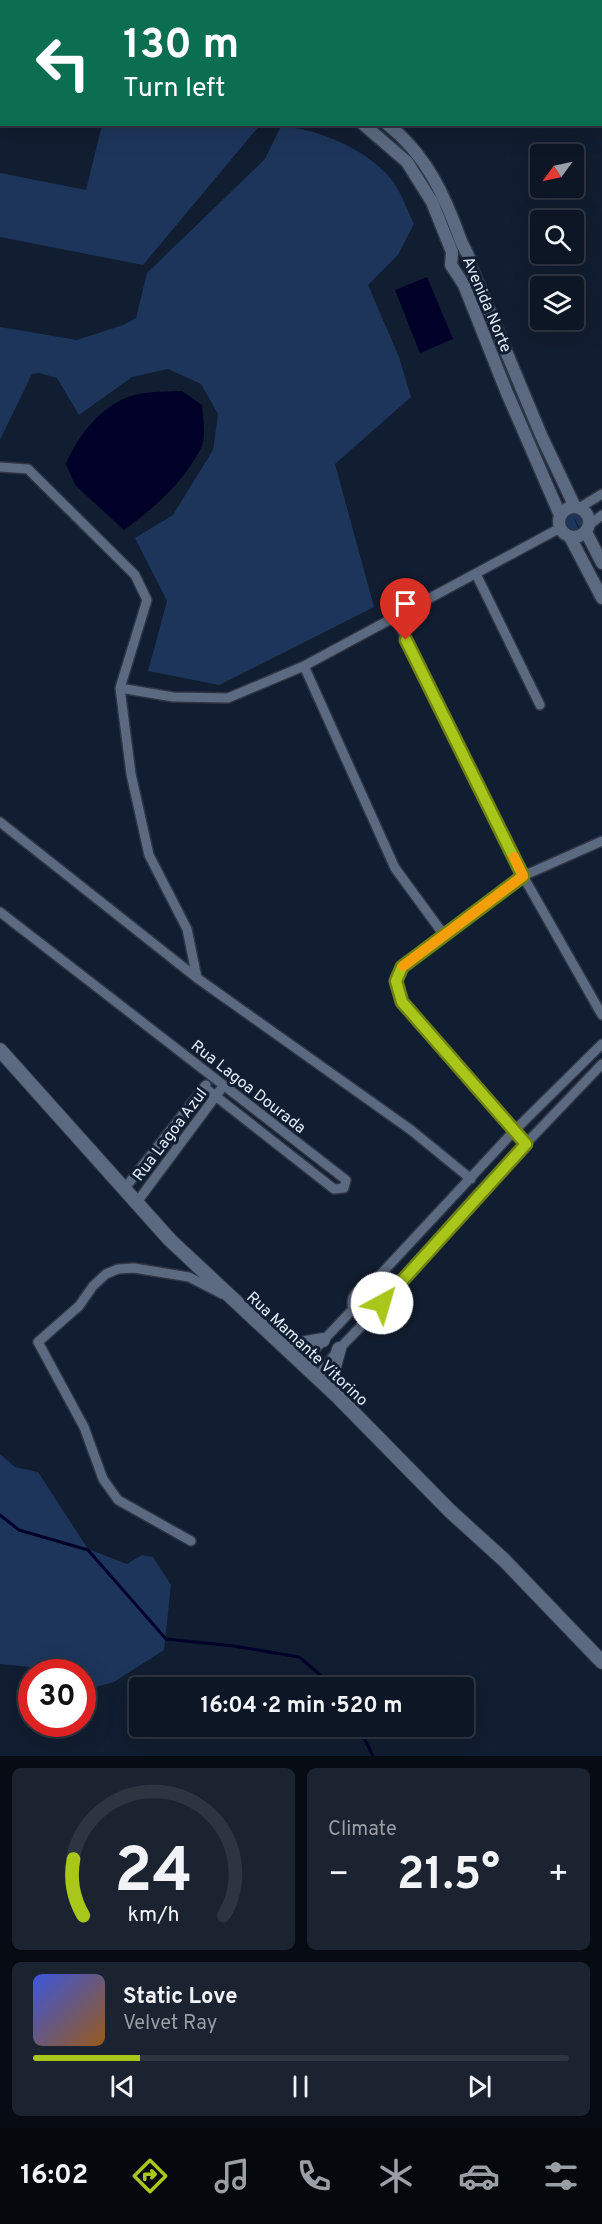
<!DOCTYPE html>
<html lang="en">
<head>
<meta charset="utf-8">
<style>
  :root { --surface:#0d1624; --page:#1b2331; --text:#f1f3f6; --muted:#9a9fa6; --line:#2d3541; --accent:#a9c71b }
  body { margin:0; font-family:Overpass,sans-serif; background:var(--page); color:var(--text); height:100vh; display:flex; flex-direction:column; font-size:22px; white-space:nowrap }
  * { box-sizing:border-box; margin:0 }
  p { font-size:20px; color:var(--muted) }
  .icon { flex:none; width:33px; height:33px; fill:none; stroke:currentColor; stroke-width:2; stroke-linecap:round; stroke-linejoin:round }
  .map { position:relative; height:1756px; overflow:hidden }
  .details { display:flex; flex-direction:column; gap:12px; padding:12px; background:#070c14; flex:1 }
  .details>* { flex:none }
  .guide { position:absolute; left:0px; top:0px; width:603px; height:126px; box-shadow:0 6px 24px #0002,0 0 0 2px var(--line); background:#0b6e4f; color:#fff; overflow:hidden }
  .needle { width:39px; rotate:237deg }
  .fabs { position:absolute; left:530px; top:144px; display:grid; gap:12px }
  .fabs a { display:grid; place-items:center; width:54px; height:54px; border-radius:6px; background:var(--surface); box-shadow:0 6px 24px #0002,0 0 0 2px var(--line); font-size:30px }
  .speed { position:absolute; left:18px; top:1659px; display:flex; gap:12px; font-size:30px; font-weight:700; text-align:center }
  .speed>* { display:grid; place-content:center; width:78px; height:78px; border-radius:50%; background:var(--surface); box-shadow:0 6px 24px #0002,0 0 0 2px var(--line); line-height:1 }
  .speed .limit { border:9px solid #d22; background:#fff; color:#111 }
  .pin { position:absolute; display:grid; place-items:center; width:51px; height:51px; color:#fff; margin:-62px -26px; border-radius:50% 50% 50% 0; rotate:-45deg; box-shadow:0 0 6px #0007 }
  .pin .icon { rotate:45deg }
  .me { position:absolute; width:66px; margin:-33px; rotate:39deg; stroke-linejoin:round; filter:drop-shadow(0 0 4px #0008) }
  .turn { display:flex; align-items:center; gap:21px; height:126px; padding:0 24px; font-size:27px }
  .turn .icon { width:78px; height:78px; stroke-width:2.5 }
  .turn b { display:block; font-size:42px; line-height:51px }
  .big { font-size:45px; font-weight:700; line-height:1.1 }
  .details .widget { flex:1; display:flex; flex-direction:column; justify-content:center; gap:9px; min-width:0; padding:0 21px; border-radius:9px; background:var(--page) }
  .details .dial { align-items:center; gap:0 }
  .dial svg { height:156px; overflow:visible; fill:none; stroke:var(--line); stroke-width:7; stroke-linecap:round; text-anchor:middle }
  .dial text { fill:var(--text); stroke:none }
  .song { display:flex; align-items:center; gap:18px }
  .cover { width:72px; height:72px; border-radius:9px; background:linear-gradient(135deg,hsl(230 70% 55%),hsl(30 70% 35%)) }
  .played { height:6px; border-radius:3px; background:linear-gradient(90deg,var(--accent) 20%,var(--line) 20%) }
  .keys { display:flex; justify-content:space-around; direction:ltr }
  .heat { display:flex; justify-content:space-between; align-items:center; font-size:33px; direction:ltr }
  .details .tiles { flex:1; display:grid; gap:12px; grid-template-columns:1fr 1fr }
  .widget:last-child { grid-column:span 2 }
  .trip { position:absolute; left:129px; top:1677px; width:345px; height:60px; border-radius:6px; background:var(--surface); box-shadow:0 6px 24px #0002,0 0 0 2px var(--line); font-weight:700; line-height:60px; text-align:center }
  .dock { display:flex; height:96px; justify-content:space-around; align-items:center; background:#05090e; color:var(--muted) }
  .dock .icon { width:42px; height:42px }
  .dock .selected { color:var(--accent) }
  .dock b { font-size:27px; color:var(--text) }
  .map>svg:first-child { display:block }
  .green { fill:#1d355b }
  .water { fill:#000029 }
  .lines { fill:none; stroke-linecap:round; stroke-linejoin:round }
  .stream { stroke:#000029; stroke-width:3 }
  .minor-casing { stroke:#2e3544; stroke-width:12 }
  .tertiary-casing { stroke:#2e3544; stroke-width:15 }
  .secondary-casing { stroke:#2e3544; stroke-width:16 }
  .minor { stroke:#5b6a81; stroke-width:9 }
  .tertiary { stroke:#5b6a81; stroke-width:12 }
  .secondary { stroke:#5b6a81; stroke-width:14 }
  .route-casing { stroke:#6e8112; stroke-width:15 }
  .route { stroke:#a9c71b; stroke-width:10 }
  .slow { stroke:#f59e0b; stroke-width:10 }
  .labels { text-anchor:middle; stroke-width:6; stroke-linejoin:round; paint-order:stroke }
  .street-label { font-size:16px; fill:#e3ecf9; stroke:#111d30 }
</style>
</head>
<body>
<div class="map">
<svg width="602" height="1756" viewBox="0 0 602 1756">
  <rect width="100%" height="100%" fill="#111d30"/>
  <path class="green" d="M 102,125 L 102,124 L 260,125 L 143,265 L 0,237 L 0,173 L 86,190 Z
    M 281,126 C 320,130 365,148 391,179 C 401,191 407,210 414,224 L 398,255 L 368,285 L 399,357 L 411,397 L 335,464 L 374,607 L 219,685 L 148,671 L 167,601 L 135,538 L 173,515 L 213,450 L 218,414 L 201,384 L 168,369 L 132,377 L 79,415 L 57,378 L 39,373 L 32,374 L 0,440 L 0,327 L 77,340 L 123,325 L 136,318 L 147,273 L 265,159 Z
    M 570,509 L 580,511 L 587,525 L 582,532 L 573,516 L 580,533 L 573,535 L 564,532 L 560,520 Z
    M 0,1454 L 15,1467 L 38,1472 L 88,1549 L 127,1564 L 142,1555 L 153,1557 L 171,1585 L 164,1650 L 114,1682 L 89,1689 L 83,1679 L 82,1672 L 0,1664 Z"/>
  <path class="water" d="M 427,277 L 453,339 L 420,353 L 395,290 Z
    M 182,391 L 202,405 C 203,418 207,438 200,450 C 183,483 153,509 124,530 L 75,485 L 66,464 C 78,434 106,400 139,394 C 153,391 168,392 182,391 Z"/>
  <g class="lines">
    <path class="stream" d="M 0,1515 L 19,1530 L 88,1550 L 166,1639 L 234,1646 L 299,1657 L 336,1688
      M 358,1726 L 373,1756"/>
    <defs>
      <path id="minor" d="M 515,0 L 519,0
        M 7,2 L 7,0
        M 30,2 L 30,0
        M 131,2 L 131,0
        M 308,2 L 308,0
        M 0,467 L 28,469 L 135,575 L 147,600 L 120,688 L 131,774 L 149,855 L 187,929 L 197,978
        M 579,508 L 602,494
        M 588,526 L 602,515
        M 476,574 L 540,705
        M 396,618 L 523,876 L 602,1015
        M 304,666 L 395,868 L 444,935
        M 120,688 L 173,697 L 228,698 L 304,666 L 560,528
        M 0,822 L 197,978 L 411,1130 L 471,1179
        M 0,912 L 346,1180 L 344,1188 L 334,1189 L 204,1087
        M 526,1144 L 402,1002 L 396,981 L 402,967 L 523,876 L 602,841
        M 125,1188 L 206,1085
        M 137,1202 L 224,1085
        M 368,1288 L 514,1131 L 602,1044
        M352 1303a15 15 0 1 1 30 0a15 15 0 1 1-30 0Z
        M 382,1303 L 474,1198 L 602,1064
        M 302,1363 L 353,1309
        M 317,1377 L 339,1349 L 369,1318
        M 191,1541 L 118,1500 L 103,1479 L 84,1427 L 38,1342 L 79,1306 L 93,1286 L 106,1274 L 118,1269 L 134,1268 L 189,1277 L 222,1294"/>
      <path id="tertiary" d="M 0,14 L 2,15
        M 0,28 L 2,28
        M 363,124 L 407,162 L 432,202 L 452,252 L 451,265 L 464,285 L 507,393 L 560,515
        M 387,124 C 426,154 445,196 461,241 C 465,251 471,257 471,267 L 541,435 L 575,507
        M559 522a15 15 0 1 1 30 0a15 15 0 1 1-30 0Z
        M 586,532 L 602,563
        M 570,537 L 602,598"/>
      <path id="secondary" d="M 0,1050 L 170,1240 L 339,1398 L 450,1511 L 504,1560 L 602,1662
        M 278,1338 L 300,1344 L 323,1340
        M 338,1396 L 334,1367 L 339,1349"/>
    </defs>
    <use href="#minor" class="minor-casing"/>
    <use href="#tertiary" class="tertiary-casing"/>
    <use href="#secondary" class="secondary-casing"/>
    <use href="#minor" class="minor"/>
    <use href="#tertiary" class="tertiary"/>
    <use href="#secondary" class="secondary"/>
  </g>
  <g class="lines">
    <defs>
      <path id="route" d="M 382,1303 L 526,1144 L 402,1002 L 396,981 L 402,967 L 523,876 L 406,640"/>
    </defs>
    <use href="#route" class="route-casing"/>
    <use href="#route" class="route"/>
    <path class="slow" d="M 403,966 L 523,876 L 514,857"/>
  </g>
  <g class="labels">
    <g class="street-label">
      <text transform="translate(488 304) rotate(67)" y="6">Avenida Norte</text>
      <text transform="translate(249 1086) rotate(38)" y="6">Rua Lagoa Dourada</text>
      <text transform="translate(169 1134) rotate(-53)" y="6">Rua Lagoa Azul</text>
      <text transform="translate(308 1348) rotate(43)" y="6">Rua Mamante Vitorino</text>
    </g>
  </g>
</svg>
<div class="fabs">
<a><svg class="needle" viewBox="-14 -14 28 28"><path d="M0-13l5 13h-10z" fill="#e53935"/><path d="M0 13l5-13h-10z" fill="#9a9fa6"/></svg></a>
<a><svg class="icon" aria-label="search" viewBox="0 0 24 24"><circle cx="10" cy="10" r="6"/><path d="M15 15l6 6"/></svg></a>
<a><svg class="icon" aria-label="layers" viewBox="0 0 24 24"><path d="M12 4l9 5-9 5-9-5zM3 14l9 5 9-5"/></svg></a>
</div>
<div class="speed"><div class="limit">30</div></div>
<div class="pin" style="left:406px;top:640px;background:#d93025"><svg class="icon" aria-label="arrive" viewBox="0 0 24 24"><path d="M6 21V4h12l-3 4 3 4H6"/></svg></div>
<svg class="me" style="left:382px;top:1303px" viewBox="-20 -20 40 40"><circle r="19" fill="#fff"/><path d="M0-13L10 11 0 6-10 11z" fill="#a9c71b"/></svg>
<div class="trip">16:04 · 2 min · 520 m</div>
<div class="guide">
<div class="turn"><svg class="icon" aria-label="left" viewBox="0 0 24 24"><path d="M17 20v-9H6M10 6l-5 5 5 5"/></svg><div><b>130 m</b>Turn left</div></div>
</div>
</div>
<section class="details">
<div class="tiles">
<div class="widget dial"><svg viewBox="0 0 100 80">
<path d="M14 69A42 42 0 1 1 86 69"/>
<path d="M14 69A42 42 0 0 1 9 40" stroke="#a9c71b"/>
<text x="50" y="56" font-size="32" font-weight="700">24</text>
<text x="50" y="72" font-size="11">km/h</text>
</svg></div>
<div class="widget"><p>Climate</p>
<div class="heat"><a>−</a><b class="big">21.5°</b><a>+</a></div>
</div>
<div class="widget">
<div class="song"><i class="cover"></i><div><b>Static Love</b><p>Velvet Ray</p></div></div>
<div class="played"></div>
<div class="keys"><svg class="icon" aria-label="previous" viewBox="0 0 24 24"><path d="M18 5L8 12l10 7zM5 5v14"/></svg><svg class="icon" aria-label="pause" viewBox="0 0 24 24"><path d="M8 5v14M16 5v14"/></svg><svg class="icon" aria-label="next" viewBox="0 0 24 24"><path d="M6 5l10 7-10 7zM19 5v14"/></svg></div>
</div>
</div>
</section>
<nav class="dock">
<b>16:02</b>
<svg class="icon selected" aria-label="directions" viewBox="0 0 24 24"><path d="M12 3l9 9-9 9-9-9zM9 14v-3h6M13 9l2 2-2 2"/></svg>
<svg class="icon" aria-label="music" viewBox="0 0 24 24"><path d="M9 18V5l10-2v13"/><circle cx="6" cy="18" r="3"/><circle cx="16" cy="16" r="3"/></svg>
<svg class="icon" aria-label="phone" viewBox="0 0 24 24"><path d="M5 4h4l2 5-3 2q2 4 5 5l2-3 5 2v4C11 20 4 13 5 4z"/></svg>
<svg class="icon" aria-label="climate" viewBox="0 0 24 24"><path d="M12 3v18M4 7l16 10M4 17L20 7"/></svg>
<svg class="icon" aria-label="car" viewBox="0 0 24 24"><path d="M5 17H2v-5l4-1 3-4h7l3 4 3 1v5h-3M9 17h6M6 11h13"/><circle cx="7" cy="17" r="2"/><circle cx="17" cy="17" r="2"/></svg>
<svg class="icon" aria-label="filters" viewBox="0 0 24 24"><path d="M4 7h16M4 17h16"/><circle cx="9" cy="7" r="2"/><circle cx="15" cy="17" r="2"/></svg>
</nav>
</body>
</html>
